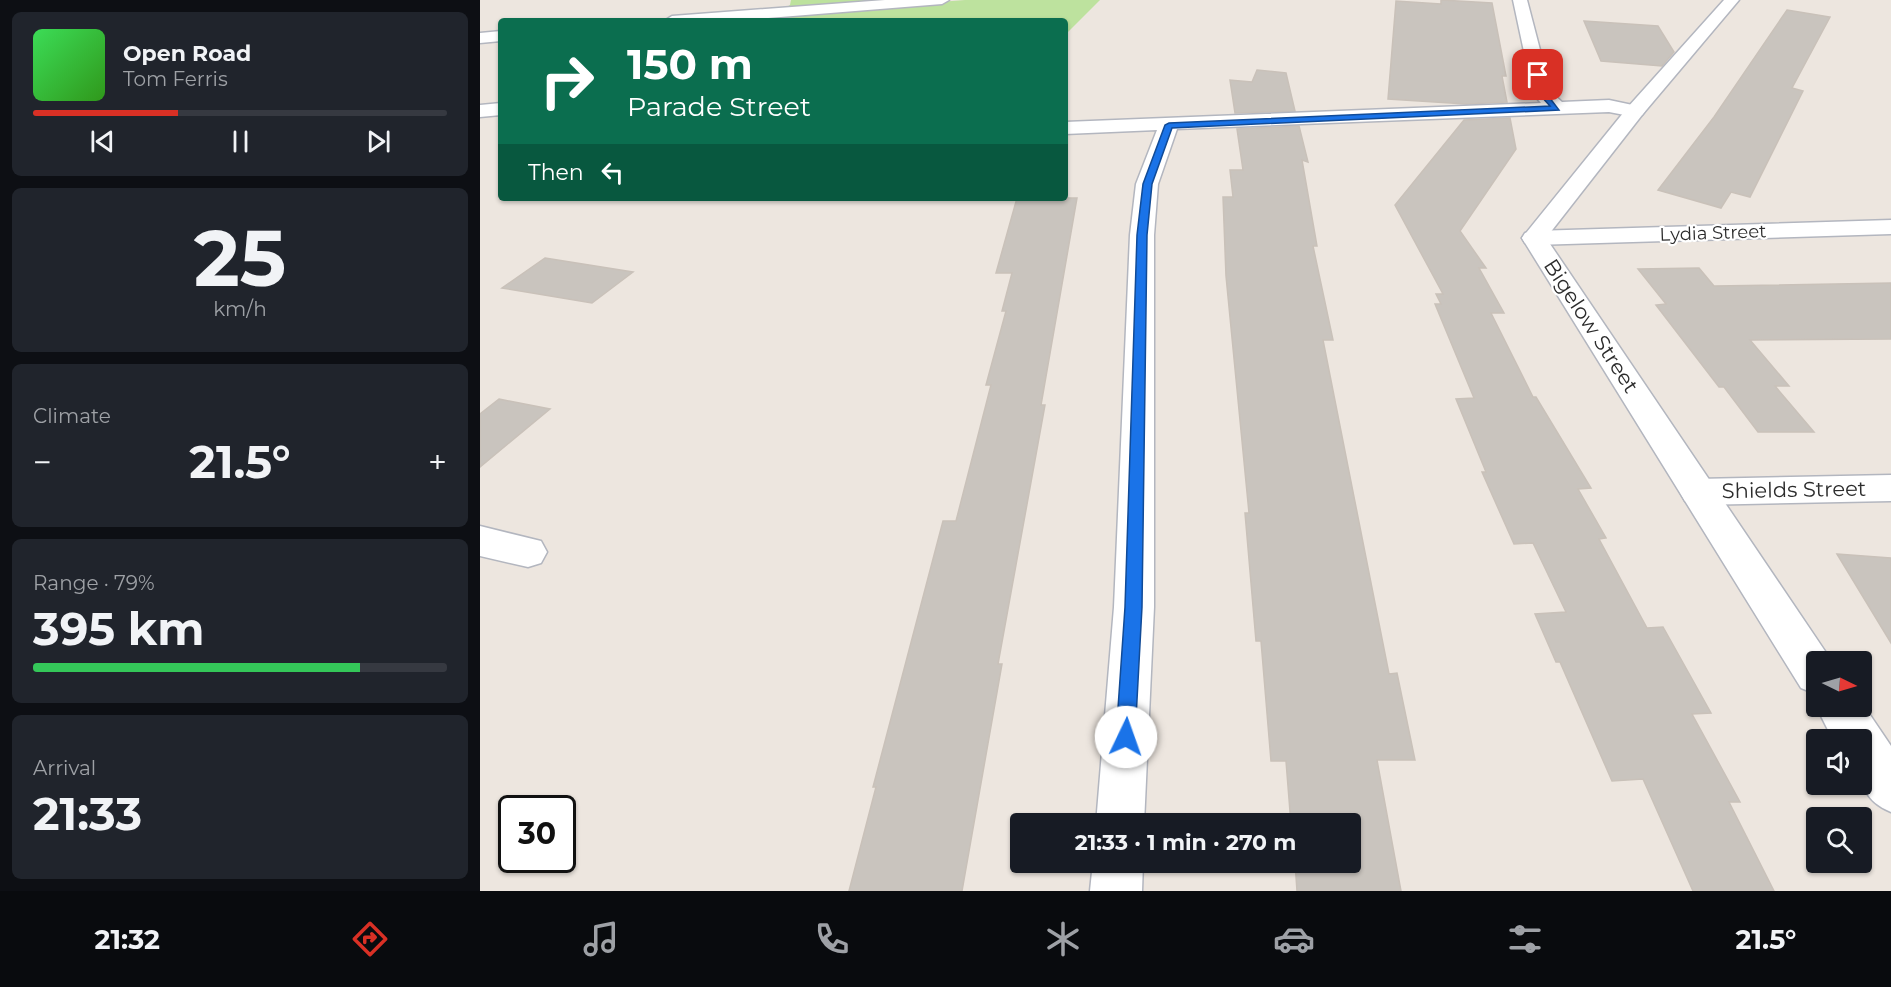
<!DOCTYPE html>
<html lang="en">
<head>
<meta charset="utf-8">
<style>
  :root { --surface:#171b24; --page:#20242c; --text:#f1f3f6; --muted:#9ea1a6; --line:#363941; --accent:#d93025 }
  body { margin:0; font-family:Montserrat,sans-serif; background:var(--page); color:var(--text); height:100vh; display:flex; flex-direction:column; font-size:22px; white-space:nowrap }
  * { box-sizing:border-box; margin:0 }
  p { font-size:20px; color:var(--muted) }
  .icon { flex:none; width:33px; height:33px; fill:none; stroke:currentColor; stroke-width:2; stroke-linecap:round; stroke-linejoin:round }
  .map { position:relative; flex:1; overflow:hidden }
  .side { display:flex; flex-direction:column; gap:12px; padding:12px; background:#0d0f14; width:480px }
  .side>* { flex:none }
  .banner { position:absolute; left:18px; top:18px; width:570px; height:183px; border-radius:6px; box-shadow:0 2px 4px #0004; background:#0b6e4f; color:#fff; overflow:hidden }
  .needle { width:39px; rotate:95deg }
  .controls { position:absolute; left:1326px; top:651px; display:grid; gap:12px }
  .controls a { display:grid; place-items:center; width:66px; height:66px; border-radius:6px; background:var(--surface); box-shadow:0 2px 4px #0004; font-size:30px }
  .speed { position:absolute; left:18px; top:795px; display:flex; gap:12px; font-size:30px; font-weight:700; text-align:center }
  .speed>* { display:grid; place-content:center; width:78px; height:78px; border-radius:50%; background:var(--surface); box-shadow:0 2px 4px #0004; line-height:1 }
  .speed .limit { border:3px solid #111; border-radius:9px; background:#fff; color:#111 }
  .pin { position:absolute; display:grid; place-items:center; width:51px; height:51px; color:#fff; margin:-26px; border-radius:12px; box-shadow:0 3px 9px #0006 }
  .me { position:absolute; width:66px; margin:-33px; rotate:3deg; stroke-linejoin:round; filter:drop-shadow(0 0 4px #0008) }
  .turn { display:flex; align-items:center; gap:21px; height:126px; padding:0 30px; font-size:27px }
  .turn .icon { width:78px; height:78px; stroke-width:2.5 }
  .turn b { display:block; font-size:42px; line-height:51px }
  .then { display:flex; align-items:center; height:57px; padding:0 30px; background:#0003; gap:12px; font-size:22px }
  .big { font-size:45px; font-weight:700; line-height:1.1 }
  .side .card { flex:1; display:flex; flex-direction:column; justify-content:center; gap:9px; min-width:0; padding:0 21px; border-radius:9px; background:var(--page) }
  .side .dial { align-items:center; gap:0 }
  .dial b { font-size:78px; line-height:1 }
  .song { display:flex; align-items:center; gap:18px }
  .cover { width:72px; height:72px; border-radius:9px; background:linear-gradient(135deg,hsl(130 70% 55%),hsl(110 70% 35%)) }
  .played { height:6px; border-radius:3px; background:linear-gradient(90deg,var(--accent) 35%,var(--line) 35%) }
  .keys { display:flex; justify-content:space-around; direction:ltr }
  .heat { display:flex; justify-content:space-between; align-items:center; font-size:33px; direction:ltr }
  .charge { height:9px; border-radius:4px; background:linear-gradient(90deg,#34c759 79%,var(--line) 0) }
  .trip { position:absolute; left:530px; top:813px; width:351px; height:60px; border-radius:6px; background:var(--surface); box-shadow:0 2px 4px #0004; font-weight:700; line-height:60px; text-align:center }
  .tabs { display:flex; height:96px; justify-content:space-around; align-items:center; background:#090b0e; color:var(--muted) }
  .tabs .icon { width:42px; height:42px }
  .tabs .selected { color:var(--accent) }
  .tabs b { font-size:27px; color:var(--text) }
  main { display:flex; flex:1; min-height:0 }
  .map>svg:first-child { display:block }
  .green { fill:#bde29e }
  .building { fill:#c9c4be; stroke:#c9c1b9; stroke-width:1.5 }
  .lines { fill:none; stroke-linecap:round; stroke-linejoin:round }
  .minor-casing { stroke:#b3b6bf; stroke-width:3 }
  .tertiary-casing { stroke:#b3b6bf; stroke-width:3 }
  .minor { fill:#fff; fill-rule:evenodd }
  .tertiary { fill:#fff; fill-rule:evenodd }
  .route { fill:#1a73e8; stroke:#114b97; stroke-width:1.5 }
  .labels { text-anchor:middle; stroke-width:4.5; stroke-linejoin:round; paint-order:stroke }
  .far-street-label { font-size:18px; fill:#2c2c2c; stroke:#fff }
  .street-label { font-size:21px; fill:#2c2c2c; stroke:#fff }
</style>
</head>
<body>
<main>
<section class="side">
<div class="card">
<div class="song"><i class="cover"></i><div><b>Open Road</b><p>Tom Ferris</p></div></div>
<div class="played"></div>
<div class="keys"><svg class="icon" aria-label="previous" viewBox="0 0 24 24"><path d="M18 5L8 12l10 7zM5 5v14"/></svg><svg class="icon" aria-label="pause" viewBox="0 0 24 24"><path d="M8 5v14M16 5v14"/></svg><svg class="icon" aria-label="next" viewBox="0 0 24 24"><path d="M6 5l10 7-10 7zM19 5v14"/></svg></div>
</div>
<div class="card dial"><b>25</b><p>km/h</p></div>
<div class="card"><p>Climate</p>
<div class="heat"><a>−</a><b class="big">21.5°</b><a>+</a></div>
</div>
<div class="card"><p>Range · 79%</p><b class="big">395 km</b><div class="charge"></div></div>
<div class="card"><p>Arrival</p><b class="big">21:33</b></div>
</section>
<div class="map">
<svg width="1411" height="891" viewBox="0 0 1411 891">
  <rect width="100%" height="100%" fill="#ede6df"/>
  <path class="green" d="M 311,0 L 419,0 L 421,5 L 485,0 L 620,0 L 585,35 L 585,21 L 284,21 L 310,5 Z"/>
  <path class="building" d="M 961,0 L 1012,3 L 1026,76 L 1022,76 L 1027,102 L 986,104 L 908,99 L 916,1 L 961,4 Z
    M 1307,10 L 1350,17 L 1312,88 L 1323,91 L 1270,197 L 1251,192 L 1241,208 L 1178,190 L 1234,117 Z
    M 1104,21 L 1178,26 L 1194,52 L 1182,66 L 1121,61 Z
    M 777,70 L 806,73 L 815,111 L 755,113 L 750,80 L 772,82 Z
    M 1030,118 L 1036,149 L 980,231 L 1006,268 L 999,268 L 1024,313 L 1011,313 L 1053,397 L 1056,397 L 1111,488 L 1098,489 L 1126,538 L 1119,539 L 1167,628 L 1183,627 L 1231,713 L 1212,714 L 1260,802 L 1249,802 L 1294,891 L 1213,891 L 1163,779 L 1132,781 L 1080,662 L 1076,662 L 1055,614 L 1086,612 L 1053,543 L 1034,544 L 1002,472 L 1006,472 L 976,399 L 994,398 L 955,304 L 961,304 L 956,294 L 963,294 L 915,205 L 984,120 Z
    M 819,126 L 828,162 L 822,160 L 837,246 L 833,246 L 853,340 L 843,340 L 909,674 L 917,673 L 935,760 L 897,760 L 921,891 L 817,891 L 815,862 L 870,862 L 870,824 L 811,824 L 806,761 L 791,761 L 781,641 L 776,641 L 765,513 L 769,513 L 746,276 L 743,197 L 753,197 L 750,170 L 763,170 L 757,129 Z
    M 537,198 L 597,198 L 561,405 L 565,405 L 518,664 L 522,664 L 482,891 L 369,891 L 396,787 L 393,787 L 463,521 L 476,521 L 511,385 L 506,385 L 526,311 L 522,311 L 532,273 L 516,273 Z
    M 65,258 L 153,272 L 112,303 L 22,288 Z
    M 1219,268 L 1234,286 L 1411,283 L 1411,339 L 1270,340 L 1309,386 L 1295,386 L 1334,432 L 1278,432 L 1244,387 L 1239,387 L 1176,305 L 1186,304 L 1158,269 Z
    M 19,399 L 70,409 L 0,467 L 0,414 Z
    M 1357,554 L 1411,558 L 1411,643 Z"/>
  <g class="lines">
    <defs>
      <path id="minor" d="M 405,0 L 469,0 L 462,4 L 250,21 L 184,21 L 192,16 Z
        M 1033,0 L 1047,0 L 1071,92 L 1082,102 L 1129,100 L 1162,107 L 1165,111 L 1162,115 L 1155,117 L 1129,112 L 697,129 L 678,184 L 674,235 L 674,607 L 664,824 L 616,824 L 634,607 L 650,235 L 656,184 L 677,130 L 585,134 L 585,122 L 1061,103 L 1053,94 Z
        M 21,31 L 21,41 L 0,43 L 0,33 Z
        M 21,103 L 21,115 L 0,117 L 0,105 Z
        M 1411,220 L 1411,234 L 1054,245 L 1045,243 L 1042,238 L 1045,233 L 1054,231 Z
        M 1411,475 L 1411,501 L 1217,505 L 1205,501 L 1200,492 L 1205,483 L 1217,479 Z
        M 0,526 L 61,541 L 67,552 L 61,563 L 48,567 L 0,556 Z
        M 613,862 L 663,862 L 662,891 L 610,891 Z"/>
      <path id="tertiary" d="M 1244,0 L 1259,0 L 1162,115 L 1066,238 L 1351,660 L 1336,662 L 1336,694 L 1321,688 L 1042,238 L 1148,107 Z
        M 1382,703 L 1411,746 L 1411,812 C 1375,797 1382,773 1382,740 L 1353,740 L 1336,706 L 1382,706 Z"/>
    </defs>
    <use href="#minor" class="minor-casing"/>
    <use href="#tertiary" class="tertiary-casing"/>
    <use href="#minor" class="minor"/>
    <use href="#tertiary" class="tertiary"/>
  </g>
  <path class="route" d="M 1056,73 L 1062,75 L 1066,93 L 1079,110 L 692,128 L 672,184 L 667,235 L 662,607 L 655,737 L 652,743 L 646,746 L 639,743 L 636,737 L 645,607 L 657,235 L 663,184 L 685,125 L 689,123 L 1070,106 L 1059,94 Z"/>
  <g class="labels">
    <g class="far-street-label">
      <text transform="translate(1233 233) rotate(-2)" y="6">Lydia Street</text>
    </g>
    <g class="street-label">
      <text transform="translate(1111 326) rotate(57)" y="7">Bigelow Street</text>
      <text transform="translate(1314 490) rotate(-1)" y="7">Shields Street</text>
    </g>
  </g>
</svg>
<div class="controls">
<a><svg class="needle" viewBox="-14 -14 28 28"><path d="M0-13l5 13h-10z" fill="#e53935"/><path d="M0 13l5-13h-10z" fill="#9ea1a6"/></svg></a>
<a><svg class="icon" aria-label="sound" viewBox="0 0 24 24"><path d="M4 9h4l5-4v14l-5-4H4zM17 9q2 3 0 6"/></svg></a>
<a><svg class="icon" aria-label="search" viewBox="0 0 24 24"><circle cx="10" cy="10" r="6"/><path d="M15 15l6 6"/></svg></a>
</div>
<div class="speed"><div class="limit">30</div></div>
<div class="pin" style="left:1058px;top:75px;background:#d93025"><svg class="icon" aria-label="arrive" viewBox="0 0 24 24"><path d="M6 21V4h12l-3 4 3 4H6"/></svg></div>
<svg class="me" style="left:646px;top:737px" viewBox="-20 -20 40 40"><circle r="19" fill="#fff"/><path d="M0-13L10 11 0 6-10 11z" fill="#1a73e8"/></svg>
<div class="trip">21:33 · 1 min · 270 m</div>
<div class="banner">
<div class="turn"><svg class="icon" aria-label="right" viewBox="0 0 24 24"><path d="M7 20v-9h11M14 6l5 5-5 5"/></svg><div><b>150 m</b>Parade Street</div></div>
<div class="then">Then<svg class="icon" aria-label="left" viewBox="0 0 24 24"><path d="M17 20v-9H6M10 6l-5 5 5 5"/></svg></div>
</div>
</div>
</main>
<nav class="tabs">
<b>21:32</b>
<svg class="icon selected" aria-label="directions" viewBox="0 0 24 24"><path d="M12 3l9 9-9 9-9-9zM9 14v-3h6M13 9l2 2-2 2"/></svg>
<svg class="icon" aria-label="music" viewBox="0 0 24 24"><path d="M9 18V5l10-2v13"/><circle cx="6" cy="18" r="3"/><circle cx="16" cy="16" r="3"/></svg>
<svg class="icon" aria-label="phone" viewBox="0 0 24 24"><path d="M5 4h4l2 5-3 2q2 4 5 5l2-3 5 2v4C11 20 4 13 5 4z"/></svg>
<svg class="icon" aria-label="climate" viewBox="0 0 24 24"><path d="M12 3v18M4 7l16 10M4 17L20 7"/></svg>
<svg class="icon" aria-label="car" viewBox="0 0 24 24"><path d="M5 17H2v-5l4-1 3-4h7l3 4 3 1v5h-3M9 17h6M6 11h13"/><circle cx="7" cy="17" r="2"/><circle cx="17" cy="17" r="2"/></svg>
<svg class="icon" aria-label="filters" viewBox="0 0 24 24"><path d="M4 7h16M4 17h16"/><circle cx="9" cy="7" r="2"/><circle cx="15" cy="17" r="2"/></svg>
<b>21.5°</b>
</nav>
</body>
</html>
